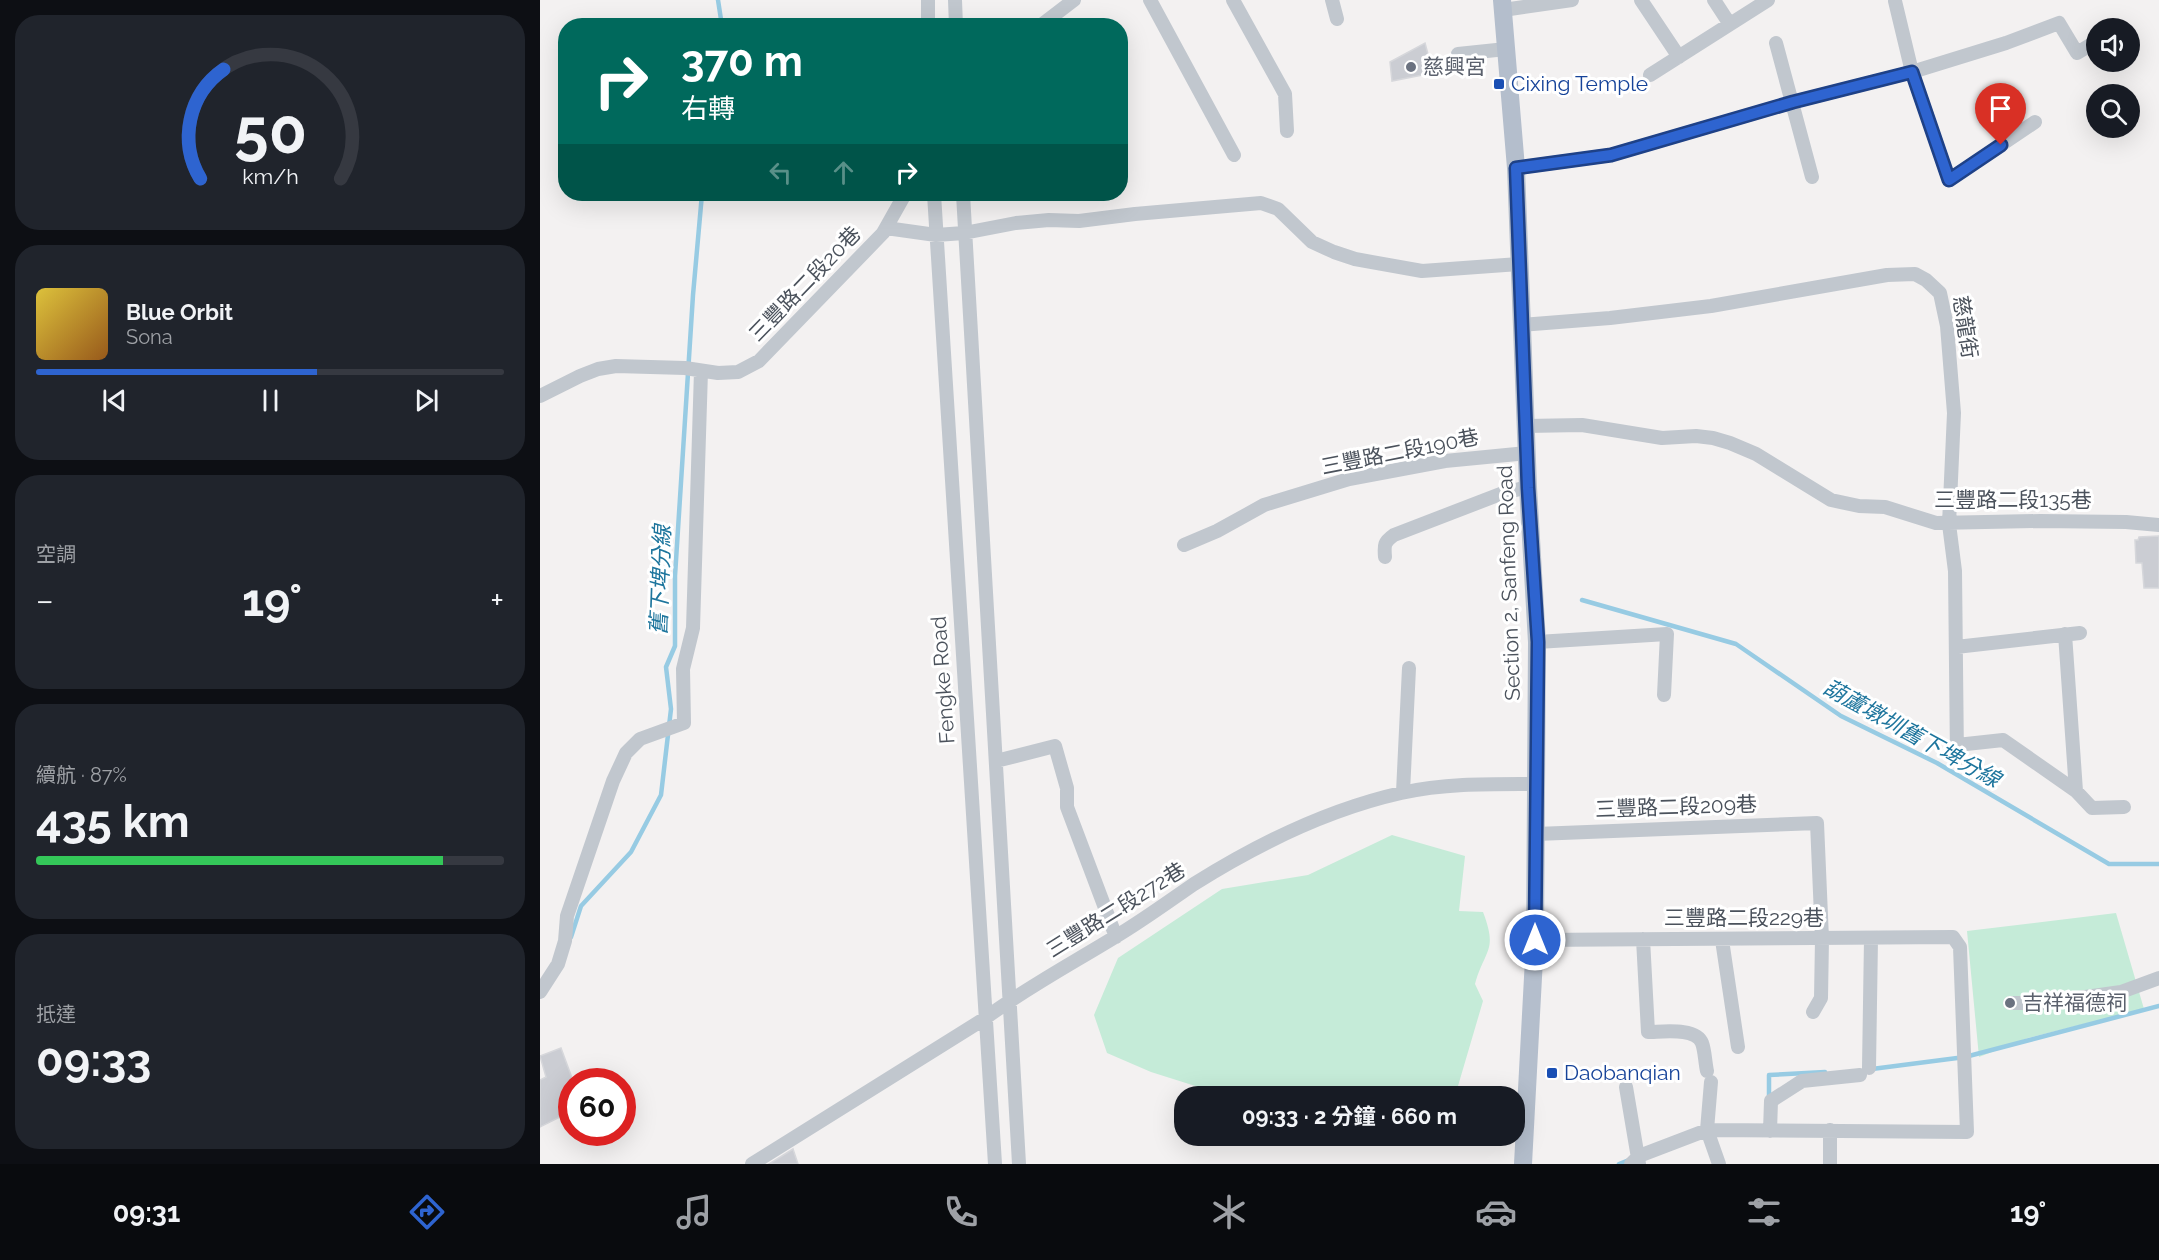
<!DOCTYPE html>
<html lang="zh-TW">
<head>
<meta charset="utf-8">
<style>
  :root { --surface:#171b24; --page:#20242c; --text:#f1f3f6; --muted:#9ea1a6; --line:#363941; --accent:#2e64d0 }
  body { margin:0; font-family:Raleway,"Noto Sans TC",sans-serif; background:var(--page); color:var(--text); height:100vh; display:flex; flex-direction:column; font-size:22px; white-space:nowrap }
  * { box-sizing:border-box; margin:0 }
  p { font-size:20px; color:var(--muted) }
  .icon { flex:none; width:33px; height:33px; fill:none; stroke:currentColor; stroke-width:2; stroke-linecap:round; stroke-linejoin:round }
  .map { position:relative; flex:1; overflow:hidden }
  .drawer { display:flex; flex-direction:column; gap:15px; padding:15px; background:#0d0f14; width:540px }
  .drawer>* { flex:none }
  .banner { position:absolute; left:18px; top:18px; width:570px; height:183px; border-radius:24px; box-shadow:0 6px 24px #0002; background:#00695c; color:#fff; overflow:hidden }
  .buttons { position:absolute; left:1546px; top:18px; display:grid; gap:12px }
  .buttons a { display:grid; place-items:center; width:54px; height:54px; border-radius:50%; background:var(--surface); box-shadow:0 6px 24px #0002; font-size:30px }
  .speed { position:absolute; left:18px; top:1068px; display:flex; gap:12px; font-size:30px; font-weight:700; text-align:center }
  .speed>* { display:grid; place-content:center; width:78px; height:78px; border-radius:50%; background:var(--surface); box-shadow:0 6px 24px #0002; line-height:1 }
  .speed .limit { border:9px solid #d22; background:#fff; color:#111 }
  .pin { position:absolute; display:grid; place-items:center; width:51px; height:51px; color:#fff; margin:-62px -26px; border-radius:50% 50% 50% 0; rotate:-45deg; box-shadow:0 0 6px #0007 }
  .pin .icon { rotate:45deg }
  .me { position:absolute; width:66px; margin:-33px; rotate:0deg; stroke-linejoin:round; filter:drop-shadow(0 0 4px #0008) }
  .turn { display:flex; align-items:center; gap:21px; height:126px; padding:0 24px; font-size:27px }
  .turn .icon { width:78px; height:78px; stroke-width:2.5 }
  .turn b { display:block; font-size:42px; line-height:51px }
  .lanes { display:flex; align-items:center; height:57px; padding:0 24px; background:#0003; justify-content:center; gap:30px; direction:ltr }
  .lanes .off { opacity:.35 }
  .big { font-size:45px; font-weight:700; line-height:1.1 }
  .drawer .card { flex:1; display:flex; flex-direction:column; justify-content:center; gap:9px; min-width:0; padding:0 21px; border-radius:24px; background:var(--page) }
  .drawer .dial { align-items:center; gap:0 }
  .dial svg { height:156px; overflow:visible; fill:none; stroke:var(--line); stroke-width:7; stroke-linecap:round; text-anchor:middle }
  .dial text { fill:var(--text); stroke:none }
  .song { display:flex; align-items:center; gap:18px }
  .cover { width:72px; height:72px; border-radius:9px; background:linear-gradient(135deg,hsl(50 70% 55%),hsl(30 70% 35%)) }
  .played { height:6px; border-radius:3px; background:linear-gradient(90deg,var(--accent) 60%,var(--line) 60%) }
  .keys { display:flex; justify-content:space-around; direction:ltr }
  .heat { display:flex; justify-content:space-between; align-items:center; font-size:33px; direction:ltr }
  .charge { height:9px; border-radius:4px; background:linear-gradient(90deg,#34c759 87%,var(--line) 0) }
  .trip { position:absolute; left:634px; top:1086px; width:351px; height:60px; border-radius:24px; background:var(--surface); box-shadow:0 6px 24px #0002; font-weight:700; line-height:60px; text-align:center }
  .dock { display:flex; height:96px; justify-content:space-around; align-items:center; background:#090b0e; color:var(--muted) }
  .dock .icon { width:42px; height:42px }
  .dock .selected { color:var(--accent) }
  .dock b { font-size:27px; color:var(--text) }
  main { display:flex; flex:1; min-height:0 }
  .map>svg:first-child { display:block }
  .green { fill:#c5ebd8 }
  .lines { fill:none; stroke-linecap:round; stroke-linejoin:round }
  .stream { stroke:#97cbe3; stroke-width:4.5 }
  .building { fill:#cbcdd3; stroke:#d6d7db; stroke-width:1.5 }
  .minor { stroke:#c1c7ce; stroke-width:14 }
  .major { stroke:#b4becc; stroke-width:18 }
  .route-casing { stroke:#1e4187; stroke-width:15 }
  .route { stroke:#2e64d0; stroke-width:10 }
  .worship-dot { fill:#6b7280; stroke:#fff; stroke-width:2 }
  .transit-dot { fill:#1a4fb4; stroke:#fff; stroke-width:2 }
  .labels { text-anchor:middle; stroke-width:6; stroke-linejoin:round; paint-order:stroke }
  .worship-label { font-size:21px; fill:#5b616d; stroke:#fff; text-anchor:start }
  .transit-label { font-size:21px; fill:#164399; stroke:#fff; text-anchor:start }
  .street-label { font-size:21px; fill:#4b525c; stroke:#fff }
  .water-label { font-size:22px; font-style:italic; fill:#1d759d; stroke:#fff }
</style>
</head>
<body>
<main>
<section class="drawer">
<div class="card dial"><svg viewBox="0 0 100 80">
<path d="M14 69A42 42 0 1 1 86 69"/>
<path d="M14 69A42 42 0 0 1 26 13" stroke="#2e64d0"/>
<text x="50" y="56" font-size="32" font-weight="700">50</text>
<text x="50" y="72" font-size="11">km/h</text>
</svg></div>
<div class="card">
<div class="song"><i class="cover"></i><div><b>Blue Orbit</b><p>Sona</p></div></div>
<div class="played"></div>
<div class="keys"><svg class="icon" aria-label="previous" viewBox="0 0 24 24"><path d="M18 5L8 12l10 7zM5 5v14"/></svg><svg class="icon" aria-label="pause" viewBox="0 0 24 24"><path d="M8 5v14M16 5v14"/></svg><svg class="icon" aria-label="next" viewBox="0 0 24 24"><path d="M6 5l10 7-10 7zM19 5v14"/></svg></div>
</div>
<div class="card"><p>空調</p>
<div class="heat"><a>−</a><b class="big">19°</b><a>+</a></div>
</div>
<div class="card"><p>續航 · 87%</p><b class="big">435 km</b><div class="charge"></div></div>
<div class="card"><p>抵達</p><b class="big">09:33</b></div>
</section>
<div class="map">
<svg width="1619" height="1164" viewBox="0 0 1619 1164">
  <rect width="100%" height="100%" fill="#f3f1f1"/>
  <path class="green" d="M 852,835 L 925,856 L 919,911 L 943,912 C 958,951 945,949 935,984 L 943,1001 L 918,1086 L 904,1096 L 687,1096 L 611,1072 L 567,1053 L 554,1015 L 578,958 L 682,889 L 768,875 Z
    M 1576,913 L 1604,1009 L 1488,1038 L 1439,1057 L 1427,931 Z"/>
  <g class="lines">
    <path class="stream" d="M 178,0 L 182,26
      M 1042,600 L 1196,644 L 1301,716 L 1397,763 L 1569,864 L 1619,864
      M 31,937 L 41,906 L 91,852 L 121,795 L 131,709 L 126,667 L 135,646 L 135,576 L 153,295 L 162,194
      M 1332,1069 L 1425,1057 L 1619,1006
      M 1229,1100 L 1229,1075 L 1285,1072
      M 1079,1164 L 1089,1160"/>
  </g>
  <path class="building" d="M 885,43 L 893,73 L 852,81 L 850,62 Z
    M 1619,536 L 1619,588 L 1604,588 L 1602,563 L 1596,563 L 1595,540 L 1598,540 L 1599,537 Z
    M 21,1048 L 32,1078 L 32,1111 L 0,1127 L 0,1080 L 6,1077 L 0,1056 Z
    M 253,1149 L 258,1164 L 229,1164 Z"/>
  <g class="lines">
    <path class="minor" d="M 388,0 L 388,26
      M 415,0 L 416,26
      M 610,0 L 694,155
      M 693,0 L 745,94 L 747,131
      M 792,0 L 797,19
      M 1101,0 L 1139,57
      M 1174,0 L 1189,23
      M 1355,1 L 1372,72 L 1409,180 L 1495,122
      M 963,10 L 1032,0
      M 500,26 L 534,0
      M 1236,43 L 1272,177
      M 918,54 L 966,49
      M 1110,75 L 1228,0
      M 976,168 L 1071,155 L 1253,102 L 1372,72 L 1466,43 L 1519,23 L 1537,53 L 1557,41
      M 394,194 L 455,1164
      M 423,194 L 479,1164
      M 346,228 L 396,235 L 424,233 L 476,223 L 509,220 L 539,221 L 595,214 L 721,203 L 738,209 L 772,242 L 794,252 L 815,259 L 882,271 L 979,264
      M 982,325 L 1070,318 L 1171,306 L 1347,275 L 1375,274 L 1386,280 L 1400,293 L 1407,326 L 1414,413 L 1409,524 L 1415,571 L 1417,759
      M 0,396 L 40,376 L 58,369 L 76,366 L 145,368 L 178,373 L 198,372 L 219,361 L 343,233 L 365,194
      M 986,426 L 1042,425 L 1122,438 L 1156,436 L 1173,438 L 1190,443 L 1216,454 L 1291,500 L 1319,506 L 1345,507 L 1396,523 L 1500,521 L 1586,522 L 1619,525
      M 644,545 L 677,531 L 724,505 L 809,479 L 905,461 L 987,453
      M 845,557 C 844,545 844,542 854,535 L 963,493 L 988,487
      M 1525,634 L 1536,791
      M 997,642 L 1127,634 L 1124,695
      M 1416,647 L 1540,633
      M 1417,745 L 1463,740 L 1536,791 L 1552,808 L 1584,807
      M 456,761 L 515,746 L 527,788 L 527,807 L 576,937
      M 863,792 L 869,668
      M 996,834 L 1277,823 L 1282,939 L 1281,998 L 1273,1012
      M 1103,939 L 1108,1032 C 1122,1032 1156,1027 1162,1043 C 1165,1051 1165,1062 1167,1071
      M 995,940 L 1413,937 L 1420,947 L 1427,1132 L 1167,1130 L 1099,1156 L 1091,1164
      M 1182,940 L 1198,1047
      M 0,992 L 18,964 L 25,941 L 27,916 L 73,781 L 86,753 L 100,739 L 144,723 L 143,669 L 153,628 L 161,371
      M 1470,1003 L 1503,1003 L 1581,992 L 1619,978
      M 1329,1068 L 1331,939
      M 1171,1082 L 1167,1130 L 1179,1164
      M 1086,1087 L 1099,1164
      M 1230,1131 L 1231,1101 L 1262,1081 L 1320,1075
      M 212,1164 L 444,1019 C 486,988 531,964 575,937 C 602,921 628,902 654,884 C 716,845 790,809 861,793 C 906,783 951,784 997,784
      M 1290,1164 L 1290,1130"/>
    <path class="major" d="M 962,0 L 976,168 L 988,487 L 997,642 L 995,940 L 983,1164"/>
  </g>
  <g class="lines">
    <defs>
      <path id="route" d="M 995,940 L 998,642 L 988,488 L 976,168 L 1071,155 L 1253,102 L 1372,72 L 1409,180 L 1461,145"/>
    </defs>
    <use href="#route" class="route-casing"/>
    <use href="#route" class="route"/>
  </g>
  <g class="worship-dot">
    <circle cx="871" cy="67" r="6"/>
    <circle cx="1470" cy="1003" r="6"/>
  </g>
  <g class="transit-dot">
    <rect x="953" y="78" width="12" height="12" rx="3"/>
    <rect x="1006" y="1067" width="12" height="12" rx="3"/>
  </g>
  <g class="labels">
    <g class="worship-label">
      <text x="883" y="74">慈興宮</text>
      <text x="1482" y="1010">吉祥福德祠</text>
    </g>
    <g class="transit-label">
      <text x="971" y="91">Cixing Temple</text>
      <text x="1024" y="1080">Daobanqian</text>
    </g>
    <g class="street-label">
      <text transform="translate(265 284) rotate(-46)" y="7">三豐路二段20巷</text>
      <text transform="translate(1425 327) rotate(81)" y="7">慈龍街</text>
      <text transform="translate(860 452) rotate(-11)" y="7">三豐路二段190巷</text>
      <text x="1473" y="507">三豐路二段135巷</text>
      <text transform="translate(969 583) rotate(-92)" y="7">Section 2, Sanfeng Road</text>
      <text transform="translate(403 680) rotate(-94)" y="7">Fengke Road</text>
      <text transform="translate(1136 807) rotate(-2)" y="7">三豐路二段209巷</text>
      <text transform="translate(576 910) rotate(-32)" y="7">三豐路二段272巷</text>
      <text x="1204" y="925">三豐路二段229巷</text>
    </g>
    <g class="water-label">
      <text transform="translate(120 580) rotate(-88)" y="8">舊下埤分線</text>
      <text transform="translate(1372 733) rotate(29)" y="8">葫蘆墩圳舊下埤分線</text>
    </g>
  </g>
</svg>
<div class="buttons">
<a><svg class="icon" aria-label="sound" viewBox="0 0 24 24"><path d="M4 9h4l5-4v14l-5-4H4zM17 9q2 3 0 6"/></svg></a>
<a><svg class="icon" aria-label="search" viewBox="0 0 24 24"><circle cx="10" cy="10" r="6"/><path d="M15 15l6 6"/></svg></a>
</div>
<div class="speed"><div class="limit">60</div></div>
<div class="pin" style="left:1461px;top:145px;background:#d93025"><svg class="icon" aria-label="arrive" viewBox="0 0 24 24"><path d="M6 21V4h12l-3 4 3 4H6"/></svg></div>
<svg class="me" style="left:995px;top:940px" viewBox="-20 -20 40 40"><circle r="17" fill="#2e64d0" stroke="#fff" stroke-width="3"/><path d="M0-11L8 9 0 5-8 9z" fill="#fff"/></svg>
<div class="trip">09:33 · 2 分鐘 · 660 m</div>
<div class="banner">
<div class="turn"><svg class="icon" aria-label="right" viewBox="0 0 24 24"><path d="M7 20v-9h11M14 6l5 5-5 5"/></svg><div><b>370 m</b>右轉</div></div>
<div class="lanes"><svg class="icon off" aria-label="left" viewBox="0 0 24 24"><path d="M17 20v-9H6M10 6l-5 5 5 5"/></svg><svg class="icon off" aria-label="ahead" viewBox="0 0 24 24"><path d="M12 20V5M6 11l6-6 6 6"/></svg><svg class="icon" aria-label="right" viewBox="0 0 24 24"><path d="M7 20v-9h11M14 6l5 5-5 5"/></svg></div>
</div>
</div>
</main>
<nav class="dock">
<b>09:31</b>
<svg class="icon selected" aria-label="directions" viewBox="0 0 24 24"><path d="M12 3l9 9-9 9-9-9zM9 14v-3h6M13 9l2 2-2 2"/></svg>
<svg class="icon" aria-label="music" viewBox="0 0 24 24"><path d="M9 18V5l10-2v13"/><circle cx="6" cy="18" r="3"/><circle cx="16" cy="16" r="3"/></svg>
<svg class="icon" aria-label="phone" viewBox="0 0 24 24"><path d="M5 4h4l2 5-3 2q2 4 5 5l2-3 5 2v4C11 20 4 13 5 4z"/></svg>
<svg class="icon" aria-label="climate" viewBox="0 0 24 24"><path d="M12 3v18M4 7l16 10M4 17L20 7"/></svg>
<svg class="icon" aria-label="car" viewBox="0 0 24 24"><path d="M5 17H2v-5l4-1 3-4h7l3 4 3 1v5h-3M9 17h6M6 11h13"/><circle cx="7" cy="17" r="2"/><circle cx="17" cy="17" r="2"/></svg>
<svg class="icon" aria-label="filters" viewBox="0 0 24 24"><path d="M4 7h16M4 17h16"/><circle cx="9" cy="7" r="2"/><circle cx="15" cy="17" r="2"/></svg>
<b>19°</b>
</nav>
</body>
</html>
